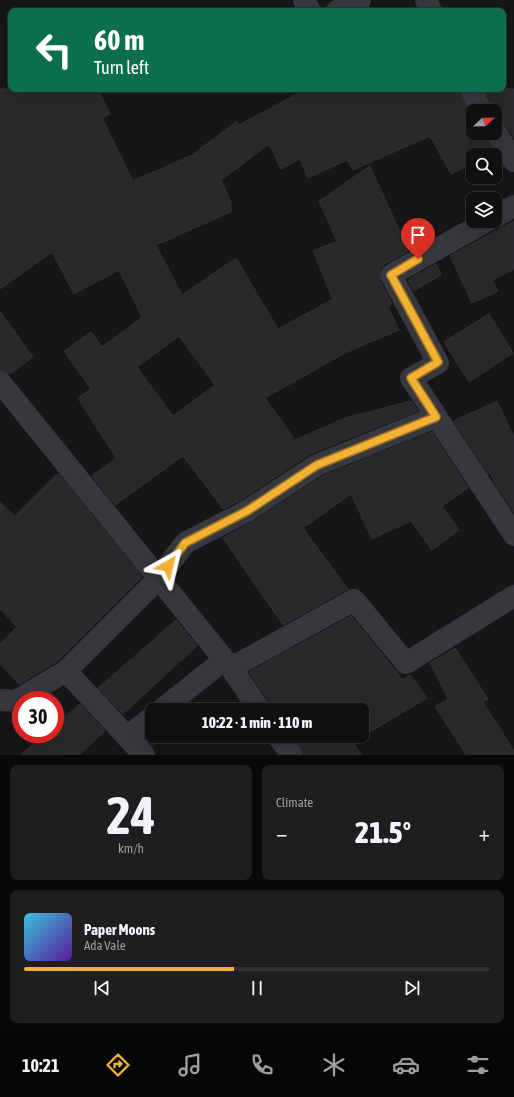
<!DOCTYPE html>
<html lang="en">
<head>
<meta charset="utf-8">
<style>
  :root { --surface:#101012; --page:#1e1e20; --text:#f1f3f6; --muted:#9c9d9f; --line:#303032; --accent:#f2b134 }
  body { margin:0; font-family:"Asap Condensed",sans-serif; background:var(--page); color:var(--text); height:100vh; display:flex; flex-direction:column; font-size:15px; white-space:nowrap }
  * { box-sizing:border-box; margin:0 }
  p { font-size:13px; color:var(--muted) }
  .icon { flex:none; width:22px; height:22px; fill:none; stroke:currentColor; stroke-width:2; stroke-linecap:round; stroke-linejoin:round }
  .map { position:relative; height:755px; overflow:hidden }
  .sheet { display:flex; flex-direction:column; gap:10px; padding:10px; background:#09090a; flex:1 }
  .sheet>* { flex:none }
  .top-card { position:absolute; left:8px; top:8px; width:498px; height:84px; border-radius:8px; box-shadow:0 4px 16px #0002,0 0 0 1px var(--line); background:#0b6e4f; color:#fff; overflow:hidden }
  .needle { width:26px; rotate:68deg }
  .fabs { position:absolute; left:466px; top:104px; display:grid; gap:8px }
  .fabs a { display:grid; place-items:center; width:36px; height:36px; border-radius:8px; background:var(--surface); box-shadow:0 4px 16px #0002,0 0 0 1px var(--line); font-size:20px }
  .speed { position:absolute; left:12px; top:691px; display:flex; gap:8px; font-size:20px; font-weight:700; text-align:center }
  .speed>* { display:grid; place-content:center; width:52px; height:52px; border-radius:50%; background:var(--surface); box-shadow:0 4px 16px #0002,0 0 0 1px var(--line); line-height:1 }
  .speed .limit { border:6px solid #d22; background:#fff; color:#111 }
  .pin { position:absolute; display:grid; place-items:center; width:34px; height:34px; color:#fff; margin:-41px -17px; border-radius:50% 50% 50% 0; rotate:-45deg; box-shadow:0 0 4px #0007 }
  .pin .icon { rotate:45deg }
  .me { position:absolute; width:44px; margin:-22px; rotate:37deg; stroke-linejoin:round; filter:drop-shadow(0 0 3px #0008) }
  .turn { display:flex; align-items:center; gap:14px; height:84px; padding:0 20px; font-size:18px }
  .turn .icon { width:52px; height:52px; stroke-width:2.5 }
  .turn b { display:block; font-size:28px; line-height:34px }
  .big { font-size:30px; font-weight:800; line-height:1.1 }
  .sheet .widget { flex:1; display:flex; flex-direction:column; justify-content:center; gap:6px; min-width:0; padding:0 14px; border-radius:8px; background:var(--page) }
  .sheet .dial { align-items:center; gap:0 }
  .dial b { font-size:52px; line-height:1 }
  .song { display:flex; align-items:center; gap:12px }
  .cover { width:48px; height:48px; border-radius:6px; background:linear-gradient(135deg,hsl(190 70% 55%),hsl(270 70% 35%)) }
  .played { height:4px; border-radius:2px; background:linear-gradient(90deg,var(--accent) 45%,var(--line) 45%) }
  .keys { display:flex; justify-content:space-around; direction:ltr }
  .heat { display:flex; justify-content:space-between; align-items:center; font-size:22px; direction:ltr }
  .sheet .tiles { flex:1; display:grid; gap:10px; grid-template-columns:1fr 1fr }
  .widget:last-child { grid-column:span 2 }
  .trip { position:absolute; left:145px; top:703px; width:224px; height:40px; border-radius:8px; background:var(--surface); box-shadow:0 4px 16px #0002,0 0 0 1px var(--line); font-weight:800; line-height:40px; text-align:center }
  .menu { display:flex; height:64px; justify-content:space-around; align-items:center; background:#060607; color:var(--muted) }
  .menu .icon { width:28px; height:28px }
  .menu .current { color:var(--accent) }
  .menu b { font-size:18px; color:var(--text) }
  .map>svg:first-child { display:block }
  .building { fill:#29292c; stroke:#303034; fill-rule:evenodd }
  .lines { fill:none; stroke-linecap:round; stroke-linejoin:round }
  .street { stroke:#37383d; stroke-width:22 }
  .route-casing { stroke:#9d7322; stroke-width:10 }
  .route { stroke:#f2b134; stroke-width:7 }
</style>
</head>
<body>
<div class="map">
<svg width="514" height="755" viewBox="0 0 514 755">
  <rect width="100%" height="100%" fill="#161618"/>
  <path class="building" d="M 0,89 L 98,89 L 110,114 L 102,118 L 133,181 L 192,155 L 237,121 L 239,125 L 306,89 L 459,89 L 473,119 L 473,133 L 483,133 L 493,152 L 487,155 L 473,155 L 473,163 L 451,174 L 430,136 L 353,170 L 347,160 L 308,178 L 300,159 L 281,169 L 269,144 L 221,180 L 231,202 L 231,212 L 156,245 L 182,295 L 236,258 L 278,329 L 333,299 L 313,251 L 337,241 L 319,201 L 370,166 L 400,232 L 417,222 L 426,241 L 385,264 L 380,269 L 379,275 L 380,281 L 392,304 L 388,307 L 399,330 L 345,353 L 265,398 L 295,440 L 345,418 L 411,401 L 418,411 L 312,453 L 241,500 L 223,509 L 183,456 L 115,505 L 92,476 L 116,458 L 78,398 L 91,389 L 64,351 L 91,332 L 102,347 L 142,317 L 119,270 L 74,294 L 52,252 L 0,289 ZM 179,336 L 215,385 L 173,416 L 137,367 Z
    M 485,89 L 514,89 L 514,138 L 505,124 L 501,120 L 495,119 L 493,106 Z
    M 514,221 L 514,269 L 492,280 L 498,291 L 472,303 L 450,256 Z
    M 436,264 L 441,275 L 414,291 L 408,280 Z
    M 0,311 L 33,357 L 10,374 L 0,370 Z
    M 489,314 L 513,353 L 469,382 L 444,342 Z
    M 497,401 L 514,437 L 514,512 L 496,485 L 490,472 L 488,473 L 454,421 Z
    M 432,432 L 468,488 L 442,506 L 459,530 L 432,550 L 411,521 L 372,539 L 351,494 L 303,528 L 348,589 L 283,625 L 223,538 L 254,521 L 323,476 Z
    M 58,473 L 142,577 L 58,661 L 19,684 L 0,664 L 0,644 L 17,627 L 0,609 L 0,502 L 15,516 Z
    M 351,616 L 397,672 L 402,680 L 410,675 L 427,698 L 353,742 L 362,755 L 303,755 L 297,741 L 304,736 L 362,736 L 362,710 L 272,710 L 270,703 L 249,672 Z
    M 176,620 L 197,646 L 123,714 L 98,688 Z
    M 455,648 L 488,699 L 483,702 L 514,751 L 514,755 L 466,755 L 435,706 L 448,699 L 430,663 Z
    M 80,704 L 105,731 L 79,755 L 20,755 L 45,734 L 55,734 L 55,725 Z"/>
  <g class="lines">
    <path class="street" d="M 304,0 L 310,11
      M 426,0 L 431,11
      M 337,11 L 360,0
      M 471,89 L 482,111
      M 495,131 L 514,161
      M 495,217 L 514,206
      M 487,221 L 391,275 L 438,363 L 411,378 L 514,535
      M 0,382 L 231,668
      M 0,700 L 16,701 L 66,671
      M 161,710 L 224,660
      M 260,710 L 231,668 L 354,600 L 406,663 L 514,596
      M 278,736 L 291,755
      M 138,748 L 127,737 L 152,717
      M 144,755 L 66,671 L 159,578 L 185,543 L 247,511 L 317,465 L 436,417"/>
  </g>
  <g class="lines">
    <defs>
      <path id="route" d="M 168,566 L 185,543 L 247,511 L 317,465 L 436,417 L 411,378 L 438,362 L 391,275 L 418,259"/>
    </defs>
    <use href="#route" class="route-casing"/>
    <use href="#route" class="route"/>
  </g>
</svg>
<div class="fabs">
<a><svg class="needle" viewBox="-14 -14 28 28"><path d="M0-13l5 13h-10z" fill="#e53935"/><path d="M0 13l5-13h-10z" fill="#9c9d9f"/></svg></a>
<a><svg class="icon" aria-label="search" viewBox="0 0 24 24"><circle cx="10" cy="10" r="6"/><path d="M15 15l6 6"/></svg></a>
<a><svg class="icon" aria-label="layers" viewBox="0 0 24 24"><path d="M12 4l9 5-9 5-9-5zM3 14l9 5 9-5"/></svg></a>
</div>
<div class="speed"><div class="limit">30</div></div>
<div class="pin" style="left:418px;top:259px;background:#d93025"><svg class="icon" aria-label="arrive" viewBox="0 0 24 24"><path d="M6 21V4h12l-3 4 3 4H6"/></svg></div>
<svg class="me" style="left:168px;top:566px" viewBox="-20 -20 40 40"><path d="M0-17L14 15 0 8-14 15z" fill="#f2b134" stroke="#fff" stroke-width="4"/></svg>
<div class="trip">10:22 · 1 min · 110 m</div>
<div class="top-card">
<div class="turn"><svg class="icon" aria-label="left" viewBox="0 0 24 24"><path d="M17 20v-9H6M10 6l-5 5 5 5"/></svg><div><b>60 m</b>Turn left</div></div>
</div>
</div>
<section class="sheet">
<div class="tiles">
<div class="widget dial"><b>24</b><p>km/h</p></div>
<div class="widget"><p>Climate</p>
<div class="heat"><a>−</a><b class="big">21.5°</b><a>+</a></div>
</div>
<div class="widget">
<div class="song"><i class="cover"></i><div><b>Paper Moons</b><p>Ada Vale</p></div></div>
<div class="played"></div>
<div class="keys"><svg class="icon" aria-label="previous" viewBox="0 0 24 24"><path d="M18 5L8 12l10 7zM5 5v14"/></svg><svg class="icon" aria-label="pause" viewBox="0 0 24 24"><path d="M8 5v14M16 5v14"/></svg><svg class="icon" aria-label="next" viewBox="0 0 24 24"><path d="M6 5l10 7-10 7zM19 5v14"/></svg></div>
</div>
</div>
</section>
<nav class="menu">
<b>10:21</b>
<svg class="icon current" aria-label="directions" viewBox="0 0 24 24"><path d="M12 3l9 9-9 9-9-9zM9 14v-3h6M13 9l2 2-2 2"/></svg>
<svg class="icon" aria-label="music" viewBox="0 0 24 24"><path d="M9 18V5l10-2v13"/><circle cx="6" cy="18" r="3"/><circle cx="16" cy="16" r="3"/></svg>
<svg class="icon" aria-label="phone" viewBox="0 0 24 24"><path d="M5 4h4l2 5-3 2q2 4 5 5l2-3 5 2v4C11 20 4 13 5 4z"/></svg>
<svg class="icon" aria-label="climate" viewBox="0 0 24 24"><path d="M12 3v18M4 7l16 10M4 17L20 7"/></svg>
<svg class="icon" aria-label="car" viewBox="0 0 24 24"><path d="M5 17H2v-5l4-1 3-4h7l3 4 3 1v5h-3M9 17h6M6 11h13"/><circle cx="7" cy="17" r="2"/><circle cx="17" cy="17" r="2"/></svg>
<svg class="icon" aria-label="filters" viewBox="0 0 24 24"><path d="M4 7h16M4 17h16"/><circle cx="9" cy="7" r="2"/><circle cx="15" cy="17" r="2"/></svg>
</nav>
</body>
</html>
